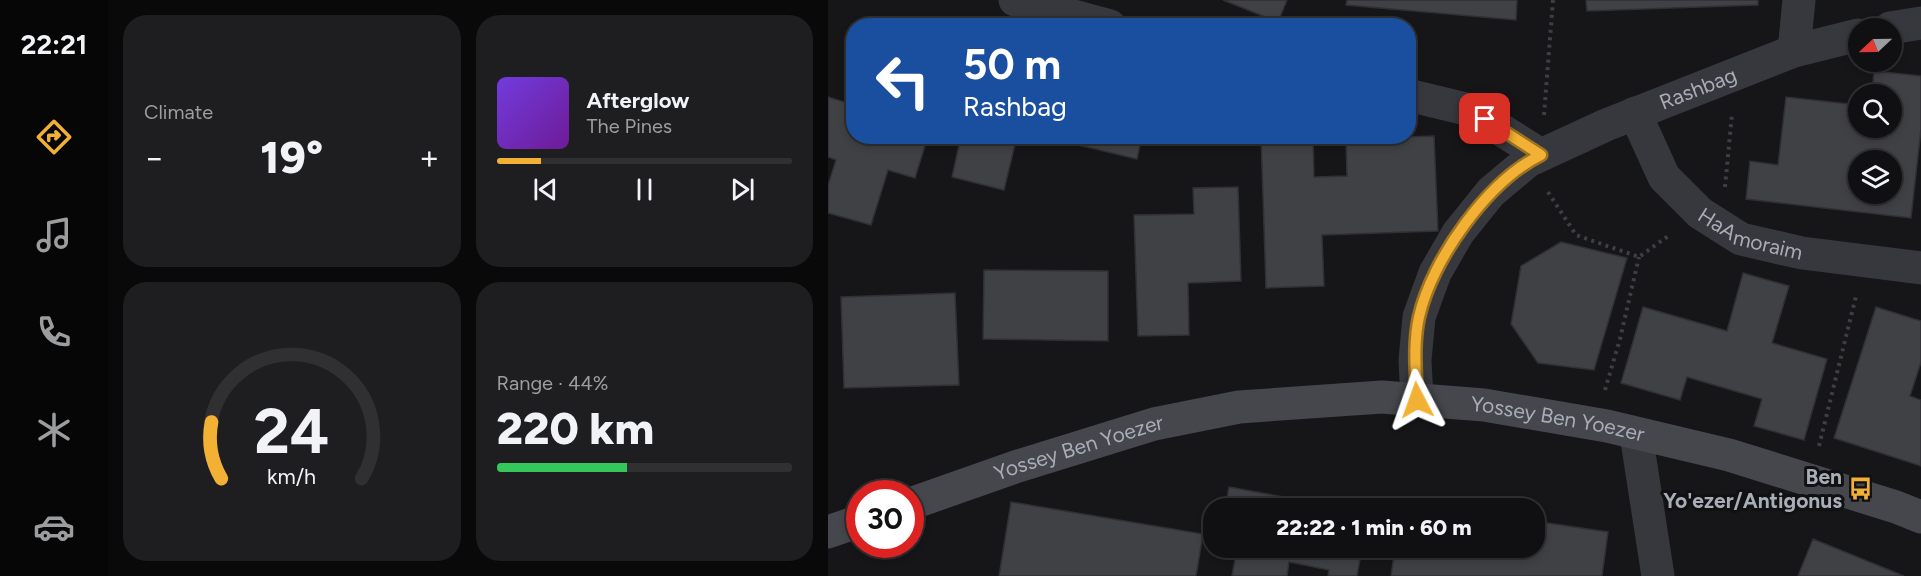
<!DOCTYPE html>
<html lang="en">
<head>
<meta charset="utf-8">
<style>
  :root { --surface:#101012; --page:#1e1e20; --text:#f1f3f6; --muted:#9c9d9f; --line:#303032; --accent:#f2b134 }
  body { margin:0; font-family:Figtree,sans-serif; background:var(--page); color:var(--text); height:100vh; display:flex; flex-direction:column; font-size:22px; white-space:nowrap }
  * { box-sizing:border-box; margin:0 }
  p { font-size:20px; color:var(--muted) }
  .icon { flex:none; width:33px; height:33px; fill:none; stroke:currentColor; stroke-width:2; stroke-linecap:round; stroke-linejoin:round }
  .map { position:relative; flex:1; overflow:hidden }
  .side { display:flex; flex-direction:column; gap:15px; padding:15px; background:#09090a; width:720px }
  .side>* { flex:none }
  .top-card { position:absolute; left:18px; top:18px; width:570px; height:126px; border-radius:24px; box-shadow:0 3px 9px #0003,0 0 0 2px var(--line); background:#1a4fa0; color:#fff; overflow:hidden }
  .needle { width:39px; rotate:248deg }
  .buttons { position:absolute; left:1020px; top:18px; display:grid; gap:12px }
  .buttons a { display:grid; place-items:center; width:54px; height:54px; border-radius:50%; background:var(--surface); box-shadow:0 3px 9px #0003,0 0 0 2px var(--line); font-size:30px }
  .speed { position:absolute; left:18px; top:480px; display:flex; gap:12px; font-size:30px; font-weight:700; text-align:center }
  .speed>* { display:grid; place-content:center; width:78px; height:78px; border-radius:50%; background:var(--surface); box-shadow:0 3px 9px #0003,0 0 0 2px var(--line); line-height:1 }
  .speed .limit { border:9px solid #d22; background:#fff; color:#111 }
  .pin { position:absolute; display:grid; place-items:center; width:51px; height:51px; color:#fff; margin:-26px; border-radius:12px; box-shadow:0 3px 9px #0006 }
  .me { position:absolute; width:66px; margin:-33px; rotate:356deg; stroke-linejoin:round; filter:drop-shadow(0 0 4px #0008) }
  .turn { display:flex; align-items:center; gap:21px; height:126px; padding:0 18px; font-size:27px }
  .turn .icon { width:78px; height:78px; stroke-width:2.5 }
  .turn b { display:block; font-size:42px; line-height:51px }
  .big { font-size:45px; font-weight:800; line-height:1.1 }
  .side .card { flex:1; display:flex; flex-direction:column; justify-content:center; gap:9px; min-width:0; padding:0 21px; border-radius:24px; background:var(--page) }
  .side .dial { align-items:center; gap:0 }
  .dial svg { height:156px; overflow:visible; fill:none; stroke:var(--line); stroke-width:7; stroke-linecap:round; text-anchor:middle }
  .dial text { fill:var(--text); stroke:none }
  .song { display:flex; align-items:center; gap:18px }
  .cover { width:72px; height:72px; border-radius:9px; background:linear-gradient(135deg,hsl(260 70% 55%),hsl(280 70% 35%)) }
  .played { height:6px; border-radius:3px; background:linear-gradient(90deg,var(--accent) 15%,var(--line) 15%) }
  .keys { display:flex; justify-content:space-around; direction:ltr }
  .heat { display:flex; justify-content:space-between; align-items:center; font-size:33px; direction:ltr }
  .charge { height:9px; border-radius:4px; background:linear-gradient(90deg,#34c759 44%,var(--line) 0) }
  .side .tiles { flex:1; display:grid; gap:15px; grid-template-columns:repeat(2,1fr) }
  .trip { position:absolute; left:375px; top:498px; width:342px; height:60px; border-radius:24px; background:var(--surface); box-shadow:0 3px 9px #0003,0 0 0 2px var(--line); font-weight:800; line-height:60px; text-align:center }
  main { display:flex; flex:1; min-height:0 }
  .dock { display:flex; flex-direction:column; width:108px; justify-content:space-around; align-items:center; background:#060607; color:var(--muted) }
  .dock .icon { width:42px; height:42px }
  .dock .on { color:var(--accent) }
  .dock b { font-size:27px; color:var(--text) }
  .map>svg:first-child { display:block }
  .building { fill:#404145; stroke:#303034; stroke-width:1.5; fill-rule:evenodd }
  .lines { fill:none; stroke-linecap:round; stroke-linejoin:round }
  .path { stroke:#3d3f44; stroke-width:4; stroke-dasharray:3 4.5; stroke-linecap:butt }
  .street { stroke:#37383d; stroke-width:33 }
  .secondary { stroke:#45474d; stroke-width:33 }
  .route-casing { stroke:#9d7322; stroke-width:15 }
  .route { stroke:#f2b134; stroke-width:10 }
  .labels { text-anchor:middle; stroke-width:6; stroke-linejoin:round; paint-order:stroke }
  .street-label { font-size:21px; fill:#a8adb8; stroke:#111113 }
  .poi-label { font-size:21px; font-weight:bold; fill:#a8adb8; stroke:#111113; text-anchor:end }
</style>
</head>
<body>
<main>
<nav class="dock">
<b>22:21</b>
<svg class="icon on" aria-label="directions" viewBox="0 0 24 24"><path d="M12 3l9 9-9 9-9-9zM9 14v-3h6M13 9l2 2-2 2"/></svg>
<svg class="icon" aria-label="music" viewBox="0 0 24 24"><path d="M9 18V5l10-2v13"/><circle cx="6" cy="18" r="3"/><circle cx="16" cy="16" r="3"/></svg>
<svg class="icon" aria-label="phone" viewBox="0 0 24 24"><path d="M5 4h4l2 5-3 2q2 4 5 5l2-3 5 2v4C11 20 4 13 5 4z"/></svg>
<svg class="icon" aria-label="climate" viewBox="0 0 24 24"><path d="M12 3v18M4 7l16 10M4 17L20 7"/></svg>
<svg class="icon" aria-label="car" viewBox="0 0 24 24"><path d="M5 17H2v-5l4-1 3-4h7l3 4 3 1v5h-3M9 17h6M6 11h13"/><circle cx="7" cy="17" r="2"/><circle cx="17" cy="17" r="2"/></svg>
</nav>
<section class="side">
<div class="tiles">
<div class="card"><p>Climate</p>
<div class="heat"><a>−</a><b class="big">19°</b><a>+</a></div>
</div>
<div class="card">
<div class="song"><i class="cover"></i><div><b>Afterglow</b><p>The Pines</p></div></div>
<div class="played"></div>
<div class="keys"><svg class="icon" aria-label="previous" viewBox="0 0 24 24"><path d="M18 5L8 12l10 7zM5 5v14"/></svg><svg class="icon" aria-label="pause" viewBox="0 0 24 24"><path d="M8 5v14M16 5v14"/></svg><svg class="icon" aria-label="next" viewBox="0 0 24 24"><path d="M6 5l10 7-10 7zM19 5v14"/></svg></div>
</div>
<div class="card dial"><svg viewBox="0 0 100 80">
<path d="M14 69A42 42 0 1 1 86 69"/>
<path d="M14 69A42 42 0 0 1 9 40" stroke="#f2b134"/>
<text x="50" y="56" font-size="32" font-weight="700">24</text>
<text x="50" y="72" font-size="11">km/h</text>
</svg></div>
<div class="card"><p>Range · 44%</p><b class="big">220 km</b><div class="charge"></div></div>
</div>
</section>
<div class="map">
<svg width="1093" height="576" viewBox="0 0 1093 576">
  <rect width="100%" height="100%" fill="#161618"/>
  <path class="building" d="M 395,0 L 459,0 L 450,22 Z
    M 519,0 L 689,0 L 688,20 L 518,5 Z
    M 758,0 L 930,0 L 930,5 L 759,11 Z
    M 1046,71 L 1093,76 L 1093,129 L 1083,218 L 918,199 L 922,161 L 950,165 L 958,97 L 1030,105 L 1030,128 L 1064,128 L 1064,94 L 1044,94 ZM 1030,160 L 1064,160 L 1064,194 L 1030,194 Z
    M 0,97 L 26,105 L 26,136 L 100,136 L 87,178 L 60,170 L 43,225 L 0,213 L 0,185 L 8,160 L 0,157 Z
    M 133,136 L 189,136 L 176,190 L 124,177 Z
    M 213,136 L 314,136 L 309,159 Z
    M 433,136 L 485,136 L 486,177 L 519,176 L 518,139 L 606,136 L 610,231 L 494,235 L 496,286 L 438,288 Z
    M 410,187 L 413,281 L 360,283 L 361,335 L 310,336 L 306,215 L 366,214 L 365,188 Z
    M 733,242 L 799,258 L 766,370 L 710,363 L 683,324 L 693,266 Z
    M 156,270 L 280,271 L 280,341 L 155,339 Z
    M 915,273 L 961,286 L 944,343 L 999,359 L 976,440 L 926,426 L 934,399 L 859,377 L 852,400 L 793,383 L 815,307 L 899,331 Z
    M 127,293 L 131,385 L 16,388 L 13,297 Z
    M 1048,307 L 1093,321 L 1093,362 L 1082,396 L 1093,400 L 1093,466 L 1006,438 Z
    M 401,487 L 483,502 L 519,508 L 397,508 Z
    M 183,502 L 375,534 L 368,576 L 171,576 Z
    M 572,503 L 613,508 L 572,508 Z
    M 706,521 L 780,532 L 774,576 L 563,576 L 567,548 L 706,548 Z
    M 985,539 L 1076,576 L 970,576 Z
    M 390,548 L 534,548 L 529,576 L 500,576 L 501,570 L 461,562 L 459,576 L 404,576 L 407,559 L 388,556 Z"/>
  <g class="lines">
    <path class="path" d="M 716,115 L 725,0
      M 897,187 L 904,114
      M 720,192 L 748,235 L 811,257 L 843,234
      M 777,390 L 792,339 L 811,257
      M 991,446 L 1028,296"/>
    <g class="street">
      <path d="M 187,0 L 282,26"/>
      <path d="M 1062,28 L 1093,23"/>
      <path d="M 966,51 L 971,0"/>
      <path d="M 580,95 L 642,110 L 713,155"/>
      <path id="s1" d="M 807,113 L 836,177 L 872,213 L 913,239 L 974,253 L 1093,268"/>
      <path id="s2" d="M 589,400 L 587,360 L 591,317 L 607,273 L 630,233 L 663,192 L 700,161 L 778,125 L 966,51 L 1030,35"/>
      <path d="M 808,434 L 830,576"/>
    </g>
    <g class="secondary">
      <path id="s3" d="M 82,504 L 187,467 L 326,424 L 411,407 L 554,397 L 656,405 L 779,426 L 901,455 L 1068,507 L 1093,517"/>
      <path d="M 0,532 L 32,521"/>
    </g>
  </g>
  <g class="lines">
    <defs>
      <path id="route" d="M 589,400 C 588,373 585,344 591,317 C 604,259 660,181 713,155 L 657,119"/>
    </defs>
    <use href="#route" class="route-casing"/>
    <use href="#route" class="route"/>
  </g>
  <defs>
    <symbol id="bus-bare" viewBox="-9 -9 18 18"><path d="M-5-6H5V4H4V6H2V4H-2V6H-4V4H-5ZM-3.5-4V0h7V-4ZM-3.5 1.2v1.5H-2V1.2ZM2 1.2v1.5H3.5V1.2Z" fill="#f2b134" stroke="#111113" stroke-width="2.5" paint-order="stroke"/></symbol>
  </defs>
  <g fill-rule="evenodd">
    <use href="#bus-bare" x="1016" y="472" width="33" height="33"/>
  </g>
  <g class="labels">
    <g class="street-label">
      <text dy="7" stroke="none"><textPath href="#s2" startOffset="462">Rashbag</textPath></text>
      <text dy="7" stroke="none"><textPath href="#s1" startOffset="177">HaAmoraim</textPath></text>
      <text dy="7" stroke="none"><textPath href="#s3" startOffset="664">Yossey Ben Yoezer</textPath></text>
      <text dy="7" stroke="none"><textPath href="#s3" startOffset="178">Yossey Ben Yoezer</textPath></text>
    </g>
    <g class="poi-label">
      <text x="1014" y="484">Ben<tspan x="1014" dy="24">Yo'ezer/Antigonus</tspan></text>
    </g>
  </g>
</svg>
<div class="buttons">
<a><svg class="needle" viewBox="-14 -14 28 28"><path d="M0-13l5 13h-10z" fill="#e53935"/><path d="M0 13l5-13h-10z" fill="#9c9d9f"/></svg></a>
<a><svg class="icon" aria-label="search" viewBox="0 0 24 24"><circle cx="10" cy="10" r="6"/><path d="M15 15l6 6"/></svg></a>
<a><svg class="icon" aria-label="layers" viewBox="0 0 24 24"><path d="M12 4l9 5-9 5-9-5zM3 14l9 5 9-5"/></svg></a>
</div>
<div class="speed"><div class="limit">30</div></div>
<div class="pin" style="left:657px;top:119px;background:#d93025"><svg class="icon" aria-label="arrive" viewBox="0 0 24 24"><path d="M6 21V4h12l-3 4 3 4H6"/></svg></div>
<svg class="me" style="left:589px;top:400px" viewBox="-20 -20 40 40"><path d="M0-17L14 15 0 8-14 15z" fill="#f2b134" stroke="#fff" stroke-width="4"/></svg>
<div class="trip">22:22 · 1 min · 60 m</div>
<div class="top-card">
<div class="turn"><svg class="icon" aria-label="left" viewBox="0 0 24 24"><path d="M17 20v-9H6M10 6l-5 5 5 5"/></svg><div><b>50 m</b>Rashbag</div></div>
</div>
</div>
</main>
</body>
</html>
